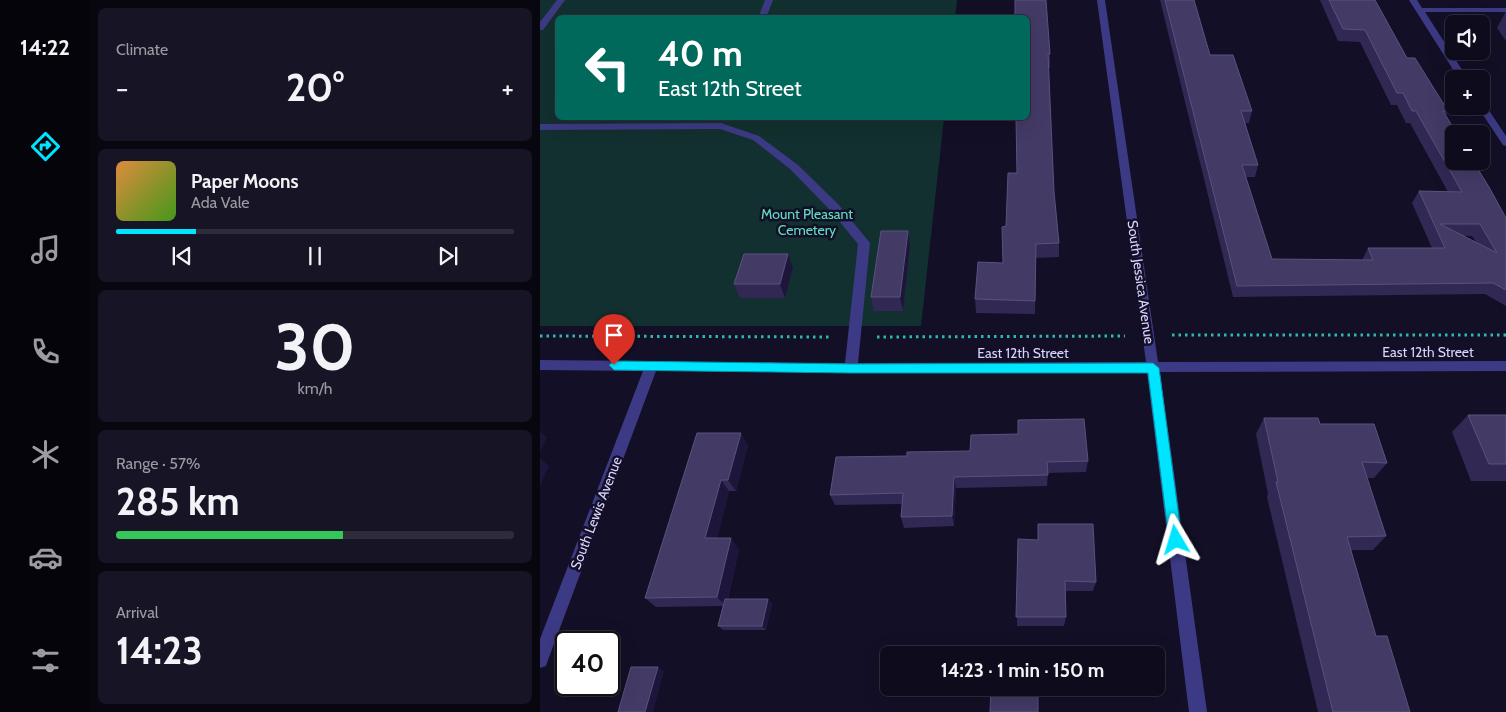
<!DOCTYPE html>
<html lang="en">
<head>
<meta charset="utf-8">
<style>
  :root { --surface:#0e0b1c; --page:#171425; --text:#f1f3f6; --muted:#9b9ba3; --line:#2e2b3b; --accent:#00e5ff }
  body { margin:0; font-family:Cabin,sans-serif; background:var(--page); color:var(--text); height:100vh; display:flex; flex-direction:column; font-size:19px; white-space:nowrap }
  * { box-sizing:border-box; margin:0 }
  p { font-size:16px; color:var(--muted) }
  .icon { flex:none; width:28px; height:28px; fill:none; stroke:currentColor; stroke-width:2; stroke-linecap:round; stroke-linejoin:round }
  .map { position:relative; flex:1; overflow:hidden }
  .drawer { display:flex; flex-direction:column; gap:8px; padding:8px; background:#08060f; width:450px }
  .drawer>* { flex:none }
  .hud { position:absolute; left:15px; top:15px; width:475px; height:105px; border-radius:8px; box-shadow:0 5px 20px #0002,0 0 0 1px var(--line); background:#00695c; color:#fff; overflow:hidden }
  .fabs { position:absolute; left:905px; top:15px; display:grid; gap:10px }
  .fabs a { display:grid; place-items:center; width:45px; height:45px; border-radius:8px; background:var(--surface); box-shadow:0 5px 20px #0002,0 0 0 1px var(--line); font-size:25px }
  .speed { position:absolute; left:15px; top:631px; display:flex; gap:10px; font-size:25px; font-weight:700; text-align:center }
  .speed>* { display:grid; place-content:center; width:65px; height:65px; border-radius:50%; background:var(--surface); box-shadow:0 5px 20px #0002,0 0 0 1px var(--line); line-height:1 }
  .speed .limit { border:2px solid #111; border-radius:8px; background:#fff; color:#111 }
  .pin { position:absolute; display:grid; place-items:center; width:42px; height:42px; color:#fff; margin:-51px -21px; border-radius:50% 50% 50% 0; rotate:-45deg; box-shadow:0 0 5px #0007 }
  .pin .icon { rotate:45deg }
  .me { position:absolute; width:55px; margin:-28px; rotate:353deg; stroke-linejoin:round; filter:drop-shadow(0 0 4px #0008) }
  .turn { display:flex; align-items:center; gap:18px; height:105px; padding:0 20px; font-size:22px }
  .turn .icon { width:65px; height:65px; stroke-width:2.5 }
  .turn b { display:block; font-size:35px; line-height:42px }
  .big { font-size:38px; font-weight:700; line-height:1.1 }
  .drawer .tile { flex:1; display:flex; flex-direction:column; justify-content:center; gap:8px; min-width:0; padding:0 18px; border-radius:8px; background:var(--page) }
  .drawer .dial { align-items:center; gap:0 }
  .dial b { font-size:65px; line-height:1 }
  .song { display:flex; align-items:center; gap:15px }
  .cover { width:60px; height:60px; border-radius:8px; background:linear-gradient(135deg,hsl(30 70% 55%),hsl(100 70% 35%)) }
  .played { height:5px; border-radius:2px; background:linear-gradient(90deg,var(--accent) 20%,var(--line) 20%) }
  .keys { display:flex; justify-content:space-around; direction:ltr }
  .heat { display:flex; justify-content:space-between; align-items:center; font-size:28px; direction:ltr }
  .charge { height:8px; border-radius:4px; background:linear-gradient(90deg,#34c759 57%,var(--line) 0) }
  .trip { position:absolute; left:340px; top:646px; width:285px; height:50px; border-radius:8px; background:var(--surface); box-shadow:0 5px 20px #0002,0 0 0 1px var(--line); font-weight:700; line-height:50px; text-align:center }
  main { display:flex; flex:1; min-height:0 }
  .tabs { display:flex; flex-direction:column; width:90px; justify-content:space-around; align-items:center; background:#06040b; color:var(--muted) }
  .tabs .icon { width:35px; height:35px }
  .tabs .on { color:var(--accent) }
  .tabs b { font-size:22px; color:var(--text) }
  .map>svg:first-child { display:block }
  .green { fill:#12302f }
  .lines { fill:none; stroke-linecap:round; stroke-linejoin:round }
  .path { stroke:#2fb8b0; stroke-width:3; stroke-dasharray:2.5 4; stroke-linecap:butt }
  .minor { fill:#3d3a85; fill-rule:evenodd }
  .wall { fill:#312854; fill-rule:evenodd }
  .shaded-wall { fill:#1d163a }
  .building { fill:#433a66; stroke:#5a527e; fill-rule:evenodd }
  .route { fill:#00e5ff; stroke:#0095a6 }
  .labels { text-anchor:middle; stroke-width:5; stroke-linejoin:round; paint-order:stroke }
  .park-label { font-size:14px; fill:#5fe0c0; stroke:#130f26 }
  .street-label { font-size:14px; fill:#d9d4ff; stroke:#130f26 }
</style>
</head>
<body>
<main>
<nav class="tabs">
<b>14:22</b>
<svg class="icon on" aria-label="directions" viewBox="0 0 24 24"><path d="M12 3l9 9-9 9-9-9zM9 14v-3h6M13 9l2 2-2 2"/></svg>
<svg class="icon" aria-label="music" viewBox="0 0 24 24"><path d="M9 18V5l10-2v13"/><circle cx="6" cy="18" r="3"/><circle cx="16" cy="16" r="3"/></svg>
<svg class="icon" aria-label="phone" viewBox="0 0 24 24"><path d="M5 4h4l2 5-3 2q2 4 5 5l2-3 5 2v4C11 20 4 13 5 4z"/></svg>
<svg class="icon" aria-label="climate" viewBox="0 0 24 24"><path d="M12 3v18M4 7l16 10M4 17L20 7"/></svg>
<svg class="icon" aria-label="car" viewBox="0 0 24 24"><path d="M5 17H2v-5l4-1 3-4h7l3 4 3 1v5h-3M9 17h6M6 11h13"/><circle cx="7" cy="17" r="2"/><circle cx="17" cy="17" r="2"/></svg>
<svg class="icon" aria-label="filters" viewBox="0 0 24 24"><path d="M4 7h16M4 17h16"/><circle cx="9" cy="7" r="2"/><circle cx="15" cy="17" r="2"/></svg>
</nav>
<section class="drawer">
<div class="tile"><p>Climate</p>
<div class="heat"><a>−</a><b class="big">20°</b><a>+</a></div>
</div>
<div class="tile">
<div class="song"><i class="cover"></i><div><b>Paper Moons</b><p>Ada Vale</p></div></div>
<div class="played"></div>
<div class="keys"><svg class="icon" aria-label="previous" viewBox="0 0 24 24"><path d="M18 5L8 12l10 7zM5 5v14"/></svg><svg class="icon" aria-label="pause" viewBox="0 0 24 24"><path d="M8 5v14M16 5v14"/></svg><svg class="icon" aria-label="next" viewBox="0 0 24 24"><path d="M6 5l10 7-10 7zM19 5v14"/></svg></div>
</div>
<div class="tile dial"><b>30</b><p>km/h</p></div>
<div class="tile"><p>Range · 57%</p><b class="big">285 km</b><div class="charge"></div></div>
<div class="tile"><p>Arrival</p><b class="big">14:23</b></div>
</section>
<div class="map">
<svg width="966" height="712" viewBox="0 0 966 712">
  <rect width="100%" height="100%" fill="#130f26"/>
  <path class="green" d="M 0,0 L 417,0 L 415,18 L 18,18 L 18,118 L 404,118 L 381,326 L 0,326 Z"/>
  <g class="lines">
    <path class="path" d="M 632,335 L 966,335
      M 0,336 L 290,337
      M 337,337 L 585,336"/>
    <path class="minor" d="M 17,0 L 25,0 L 3,30 L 0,30 L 0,22 Z
      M 225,0 L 233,0 L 226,18 L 218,18 Z
      M 557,0 L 565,0 L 618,362 L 966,361 L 966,371 L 620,372 L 667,712 L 649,712 L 607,372 L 116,371 L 8,660 L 6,666 L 0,668 L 0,639 L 103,371 L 0,370 L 0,360 L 305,363 L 318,244 L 290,210 L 250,169 L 213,140 L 180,129 L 0,130 L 0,124 L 181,123 L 219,136 L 258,165 L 298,204 L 330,243 L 318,363 L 606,362 Z
      M 869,0 L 877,0 L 882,8 L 966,8 L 966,12 L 885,12 L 928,79 L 919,79 Z
      M 941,102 L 944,103 L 966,136 L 966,146 L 963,145 L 937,106 L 941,106 Z"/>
  </g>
  <path class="wall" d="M 620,0 L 654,0 L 670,55 L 712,111 L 709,123 L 705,123 L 718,165 L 715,177 L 706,177 L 732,259 L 822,260 L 828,248 L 892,248 L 872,203 L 879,191 L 908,192 L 870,123 L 866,123 L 857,105 L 851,105 L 820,42 L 798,41 L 780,0 L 835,0 L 867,58 L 908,111 L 906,115 L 966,218 L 966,306 L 945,294 L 693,297 ZM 924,236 L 932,236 L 936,242 Z
    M 966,11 L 966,41 L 957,28 Z
    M 488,18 L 510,54 L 510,68 L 508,68 L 514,192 L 519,243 L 519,257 L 496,258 L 495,314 L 436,313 L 435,299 L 463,263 L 466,226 L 477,173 Z
    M 368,231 L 370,245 L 363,311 L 334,311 L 331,297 Z
    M 253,268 L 245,298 L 200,298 L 194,284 Z
    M 928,415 L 966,415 L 966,481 L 931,481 L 912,432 Z
    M 724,418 L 780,424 L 847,463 L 834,478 L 827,478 L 846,536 L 833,550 L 811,550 L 836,636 L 870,712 L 778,712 L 727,497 L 728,494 L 716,434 Z
    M 157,433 L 208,445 L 196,491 L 189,491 L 177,538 L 199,549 L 188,599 L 228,599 L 232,604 L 226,630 L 183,630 L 178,626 L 183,606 L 116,607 L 105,598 Z
    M 367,456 L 548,461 L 546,472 L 508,473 L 507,486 L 416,488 L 414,526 L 364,528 L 361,517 L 362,504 L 295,505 L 290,495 Z
    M 478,539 L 556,582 L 553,591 L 525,591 L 526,617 L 524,626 L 477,626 Z"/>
  <path class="shaded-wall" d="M 368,231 L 370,245 L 363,311 L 360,297 Z
    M 248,254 L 253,268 L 245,298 L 240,284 Z
    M 0,431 L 7,437 L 0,452 Z
    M 201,433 L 208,445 L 196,491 L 188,480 Z
    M 0,458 L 9,466 L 0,486 Z
    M 414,477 L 416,488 L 414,526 L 412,516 Z
    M 181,480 L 189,491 L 174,549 L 165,538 Z
    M 191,538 L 199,549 L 186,606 L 177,597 Z
    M 228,599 L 232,604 L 226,630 L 222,626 Z
    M 118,667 L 124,671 L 113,712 L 105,712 Z"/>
  <path class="building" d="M 475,0 L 506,0 L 510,54 L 508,54 L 514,192 L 519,243 L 496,244 L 495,301 L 435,299 L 438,262 L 463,263 L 462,227 L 466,226 L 468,173 L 477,173 L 476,118 L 488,118 L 488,18 L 475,18 Z
    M 625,0 L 654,0 L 670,55 L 693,55 L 712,111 L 701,111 L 718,165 L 702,165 L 732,259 L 833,260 L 828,248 L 905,248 L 879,191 L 922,192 L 876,111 L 872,111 L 863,93 L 857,93 L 825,30 L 803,29 L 789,0 L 835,0 L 867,58 L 875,58 L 908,111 L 903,111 L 917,134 L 914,134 L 914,161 L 933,161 L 949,187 L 966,218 L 966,290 L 953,283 L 697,286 ZM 900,224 L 940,224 L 957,253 Z
    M 341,231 L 368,231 L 360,297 L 331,297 Z
    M 204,254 L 248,254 L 240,284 L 194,284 Z
    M 928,415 L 966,415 L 966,464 L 949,464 Z
    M 724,418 L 778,418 L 780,424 L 834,424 L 847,463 L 822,462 L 846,536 L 807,537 L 836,636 L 847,636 L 870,712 L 793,712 L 736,482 L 738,482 Z
    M 544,419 L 548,461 L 507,462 L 508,475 L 414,477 L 412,516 L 361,517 L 363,493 L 290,495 L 296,457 L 367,456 L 367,452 L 430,451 L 431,435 L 478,434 L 478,420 Z
    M 157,433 L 201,433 L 188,480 L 181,480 L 165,538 L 191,538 L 177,597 L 105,598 Z
    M 498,524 L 553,524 L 556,582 L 525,581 L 526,617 L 476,617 L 478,539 L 498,540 Z
    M 185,599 L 228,599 L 222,626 L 178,626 Z
    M 510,650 L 550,651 L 550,655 L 510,655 Z
    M 91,667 L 118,667 L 105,712 L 78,712 Z
    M 451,688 L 498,688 L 498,712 L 450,712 Z"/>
  <path class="route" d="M 74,361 L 311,364 L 613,363 L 619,368 L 642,540 L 640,545 L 636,546 L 631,545 L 629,540 L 608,373 L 311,373 L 74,370 L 69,365 Z"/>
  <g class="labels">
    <g class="park-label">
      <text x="267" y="219">Mount Pleasant<tspan x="267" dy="16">Cemetery</tspan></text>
    </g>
    <g class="street-label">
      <text transform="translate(601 282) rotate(82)" y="5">South Jessica Avenue</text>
      <text x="888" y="357">East 12th Street</text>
      <text x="483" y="358">East 12th Street</text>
      <text transform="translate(56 513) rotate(-69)" y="5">South Lewis Avenue</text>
    </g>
  </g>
</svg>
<div class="fabs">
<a><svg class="icon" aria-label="sound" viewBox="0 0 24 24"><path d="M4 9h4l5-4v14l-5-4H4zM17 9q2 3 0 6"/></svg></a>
<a>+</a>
<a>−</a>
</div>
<div class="speed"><div class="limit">40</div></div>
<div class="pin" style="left:74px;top:365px;background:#d93025"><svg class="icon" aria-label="arrive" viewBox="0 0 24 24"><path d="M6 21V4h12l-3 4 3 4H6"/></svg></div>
<svg class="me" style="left:636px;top:540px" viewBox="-20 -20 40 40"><path d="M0-17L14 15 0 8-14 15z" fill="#00e5ff" stroke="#fff" stroke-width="4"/></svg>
<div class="trip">14:23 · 1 min · 150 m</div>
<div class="hud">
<div class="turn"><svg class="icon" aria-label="left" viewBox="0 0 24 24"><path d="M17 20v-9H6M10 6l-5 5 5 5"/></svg><div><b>40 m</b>East 12th Street</div></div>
</div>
</div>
</main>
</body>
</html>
